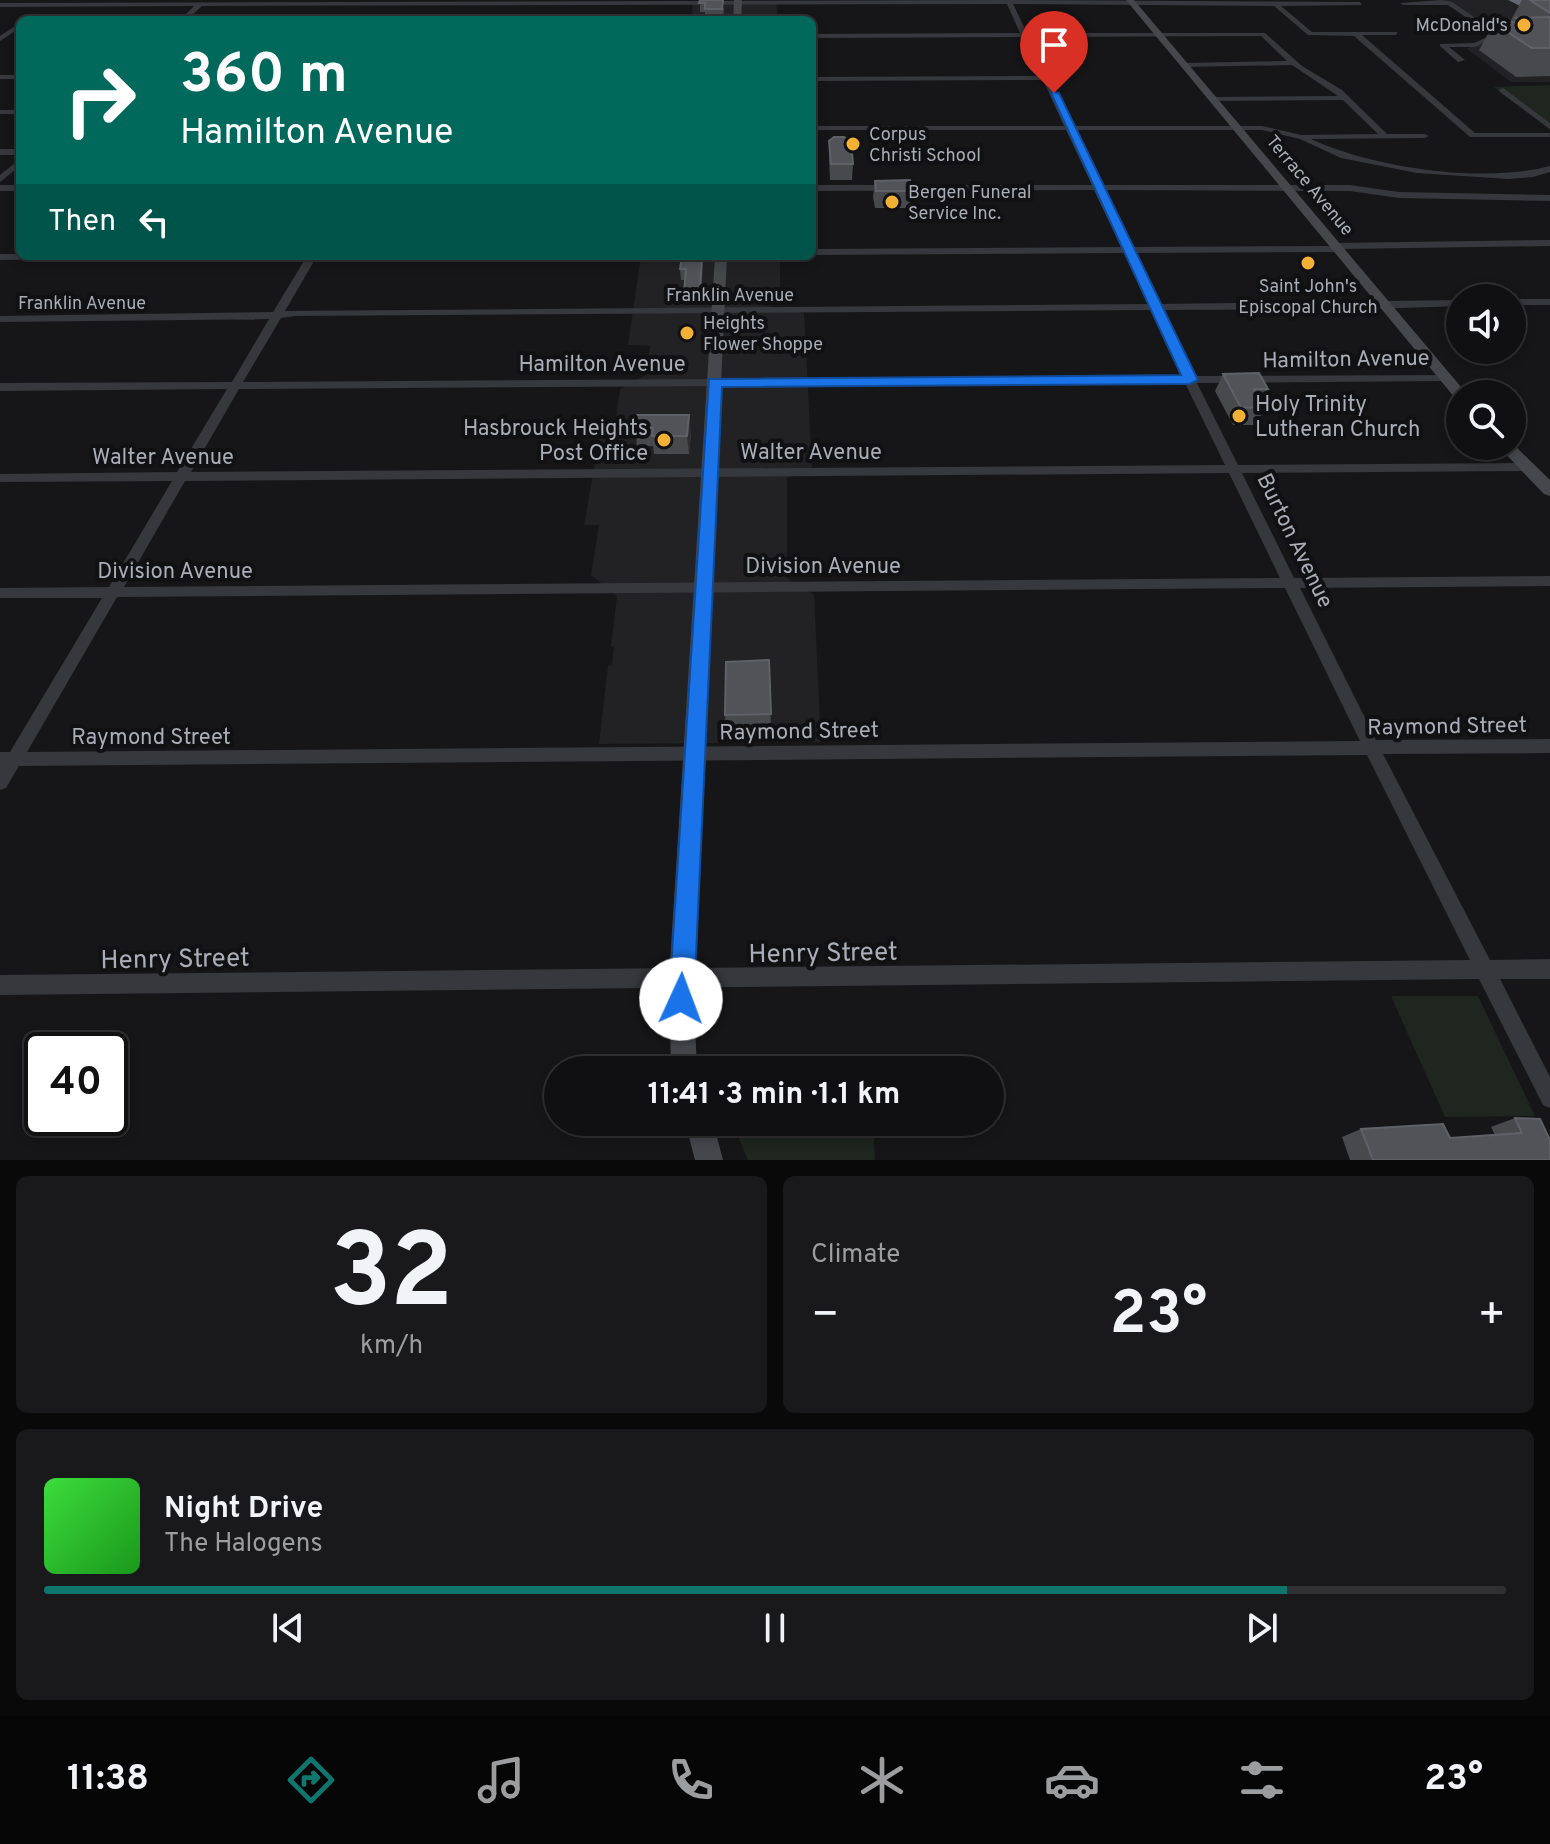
<!DOCTYPE html>
<html lang="en">
<head>
<meta charset="utf-8">
<style>
  :root { --surface:#101012; --page:#19191b; --text:#f1f3f6; --muted:#9c9d9f; --line:#303032; --accent:#0f766e }
  body { margin:0; font-family:Overpass,sans-serif; background:var(--page); color:var(--text); height:100vh; display:flex; flex-direction:column; font-size:30px; white-space:nowrap }
  * { box-sizing:border-box; margin:0 }
  p { font-size:26px; color:var(--muted) }
  .icon { flex:none; width:44px; height:44px; fill:none; stroke:currentColor; stroke-width:2; stroke-linecap:round; stroke-linejoin:round }
  .map { position:relative; height:1160px; overflow:hidden }
  .details { display:flex; flex-direction:column; gap:16px; padding:16px; background:#09090a; flex:1 }
  .details>* { flex:none }
  .top-card { position:absolute; left:16px; top:16px; width:800px; height:244px; border-radius:12px; box-shadow:0 4px 12px #0003,0 0 0 2px var(--line); background:#00695c; color:#fff; overflow:hidden }
  .fabs { position:absolute; left:1446px; top:284px; display:grid; gap:16px }
  .fabs a { display:grid; place-items:center; width:80px; height:80px; border-radius:50%; background:var(--surface); box-shadow:0 4px 12px #0003,0 0 0 2px var(--line); font-size:40px }
  .speed { position:absolute; left:24px; top:1032px; display:flex; gap:16px; font-size:40px; font-weight:700; text-align:center }
  .speed>* { display:grid; place-content:center; width:104px; height:104px; border-radius:50%; background:var(--surface); box-shadow:0 4px 12px #0003,0 0 0 2px var(--line); line-height:1 }
  .speed .limit { border:4px solid #111; border-radius:12px; background:#fff; color:#111 }
  .pin { position:absolute; display:grid; place-items:center; width:68px; height:68px; color:#fff; margin:-82px -34px; border-radius:50% 50% 50% 0; rotate:-45deg; box-shadow:0 0 8px #0007 }
  .pin .icon { rotate:45deg }
  .me { position:absolute; width:88px; margin:-44px; rotate:2deg; stroke-linejoin:round; filter:drop-shadow(0 0 6px #0008) }
  .turn { display:flex; align-items:center; gap:28px; height:168px; padding:0 32px; font-size:36px }
  .turn .icon { width:104px; height:104px; stroke-width:2.5 }
  .turn b { display:block; font-size:56px; line-height:68px }
  .then { display:flex; align-items:center; height:76px; padding:0 32px; background:#0003; gap:16px; font-size:30px }
  .big { font-size:60px; font-weight:700; line-height:1.1 }
  .details .card { flex:1; display:flex; flex-direction:column; justify-content:center; gap:12px; min-width:0; padding:0 28px; border-radius:12px; background:var(--page) }
  .details .dial { align-items:center; gap:0 }
  .dial b { font-size:104px; line-height:1 }
  .song { display:flex; align-items:center; gap:24px }
  .cover { width:96px; height:96px; border-radius:12px; background:linear-gradient(135deg,hsl(120 70% 55%),hsl(120 70% 35%)) }
  .played { height:8px; border-radius:4px; background:linear-gradient(90deg,var(--accent) 85%,var(--line) 85%) }
  .keys { display:flex; justify-content:space-around; direction:ltr }
  .heat { display:flex; justify-content:space-between; align-items:center; font-size:44px; direction:ltr }
  .details .tiles { flex:1; display:grid; gap:16px; grid-template-columns:1fr 1fr }
  .card:last-child { grid-column:span 2 }
  .trip { position:absolute; left:544px; top:1056px; width:460px; height:80px; border-radius:40px; background:var(--surface); box-shadow:0 4px 12px #0003,0 0 0 2px var(--line); font-weight:700; line-height:80px; text-align:center }
  .menu { display:flex; height:128px; justify-content:space-around; align-items:center; background:#060607; color:var(--muted) }
  .menu .icon { width:56px; height:56px }
  .menu .on { color:var(--accent) }
  .menu b { font-size:36px; color:var(--text) }
  .map>svg:first-child { display:block }
  .built { fill:#222225 }
  .green { fill:#1e261f }
  .lines { fill:none; stroke-linecap:round; stroke-linejoin:round }
  .street { fill:#37383d; fill-rule:evenodd }
  .secondary { fill:#45474d; fill-rule:evenodd }
  .highway { fill:#63666e; fill-rule:evenodd }
  .wall { fill:#47494d }
  .shaded-wall { fill:#2f3033 }
  .building { fill:#525359; stroke:#5f6168; stroke-width:2 }
  .route { fill:#1a73e8; stroke:#114b97; stroke-width:2 }
  .poi-dot { fill:#f2b134; stroke:#111113; stroke-width:3 }
  .labels { text-anchor:middle; stroke-width:8; stroke-linejoin:round; paint-order:stroke }
  .far-poi-label { font-size:18px; fill:#a8adb8; stroke:#111113; text-anchor:start }
  .far-street-label { font-size:18px; fill:#a8adb8; stroke:#111113 }
  .street-label { font-size:22px; fill:#a8adb8; stroke:#111113 }
  .poi-label { font-size:22px; fill:#a8adb8; stroke:#111113; text-anchor:start }
  .near-street-label { font-size:26px; fill:#a8adb8; stroke:#111113 }
</style>
</head>
<body>
<div class="map">
<svg width="1550" height="1160" viewBox="0 0 1550 1160">
  <rect width="100%" height="100%" fill="#161618"/>
  <path class="built" d="M 1445,0 L 1513,0 L 1550,19 L 1550,82 L 1511,82 L 1467,49 L 1496,34 Z
    M 693,3 L 776,3 L 778,20 L 699,20 L 692,13 Z
    M 641,256 L 780,256 L 780,290 L 762,290 L 762,305 L 804,313 L 812,467 L 787,478 L 787,578 L 814,595 L 821,742 L 599,744 L 608,666 L 612,665 L 614,647 L 611,646 L 617,596 L 591,575 L 599,525 L 584,525 L 602,424 L 615,423 L 620,389 L 646,375 L 650,346 L 628,345 Z"/>
  <path class="green" d="M 1550,85 L 1550,130 L 1494,87 Z
    M 1391,996 L 1478,996 L 1535,1116 L 1445,1117 Z
    M 732,1122 L 873,1126 L 875,1160 L 748,1160 Z"/>
  <g class="lines">
    <path class="street" d="M 1005,0 L 1360,2 L 1362,5 L 1281,6 L 1312,32 L 1398,32 L 1396,35 L 1362,35 L 1475,133 L 1550,133 L 1550,137 L 1470,137 L 1354,36 L 1308,35 L 1274,6 L 1013,4 L 1027,33 L 1265,33 L 1302,66 L 1342,90 L 1387,134 L 1425,134 L 1429,136 L 1425,138 L 1311,139 C 1373,168 1484,184 1550,166 L 1550,172 L 1533,177 L 1509,179 L 1417,173 L 1341,158 L 1300,139 L 1262,130 L 1074,130 L 1101,185 L 1350,185 L 1399,192 L 1550,195 L 1550,201 L 1399,198 L 1350,191 L 1103,190 L 1131,247 L 1329,246 L 1334,243 L 1550,240 L 1550,246 L 1342,249 L 1337,252 L 1134,253 L 1159,304 L 1460,300 L 1460,306 L 1372,309 L 1162,310 L 1193,376 L 1445,375 L 1451,378 L 1445,381 L 1197,383 L 1238,465 L 1527,463 L 1533,467 L 1527,471 L 1242,473 L 1294,578 L 1550,576 L 1550,586 L 1300,588 L 1376,740 L 1550,739 L 1550,753 L 1383,754 L 1490,960 L 1550,959 L 1550,979 L 1500,979 L 1550,1077 L 1550,1108 L 1543,1105 L 1479,979 L 0,995 L 0,975 L 1470,960 L 1367,755 L 19,766 L 6,788 L 0,790 L 0,752 L 10,752 L 102,598 L 0,598 L 0,588 L 109,587 L 172,481 L 0,482 L 0,474 L 177,472 L 227,389 L 0,391 L 0,383 L 232,382 L 269,319 L 0,322 L 0,316 L 273,312 L 307,256 L 317,256 L 285,311 L 1148,304 L 1124,253 L 812,255 L 812,249 L 1121,247 L 1094,190 L 812,191 L 812,185 L 1092,185 L 1066,130 L 812,130 L 812,126 L 1064,126 L 1043,80 L 812,81 L 812,77 L 1041,76 L 1022,37 L 812,38 L 812,34 L 1020,33 L 1007,4 L 202,6 L 187,20 L 180,20 L 194,6 L 0,7 L 0,3 ZM 1261,36 L 1287,61 L 1185,63 L 1181,65 L 1185,67 L 1292,65 L 1338,96 L 1213,97 L 1209,99 L 1213,101 L 1343,100 L 1378,134 L 1301,135 L 1262,126 L 1072,126 L 1029,37 ZM 1151,310 L 1182,376 L 243,382 L 281,318 L 295,316 ZM 1185,383 L 1225,465 L 191,472 L 239,389 ZM 1229,473 L 1280,578 L 124,587 L 185,481 ZM 1285,588 L 1360,741 L 27,752 L 117,597 Z
      M 1442,0 L 1452,2 L 1500,35 L 1475,47 L 1449,47 L 1465,60 L 1458,62 L 1440,46 L 1440,44 L 1474,43 L 1492,35 L 1472,21 L 1442,23 L 1450,30 L 1450,32 L 1432,34 L 1418,24 L 1418,22 L 1467,18 L 1448,5 L 1403,5 L 1400,3 ZM 1435,24 L 1441,29 L 1433,30 L 1426,25 Z
      M 20,23 L 20,28 L 0,41 L 0,36 Z
      M 0,75 L 20,75 L 20,79 L 0,79 Z
      M 1503,88 L 1550,123 L 1550,129 L 1500,92 L 1499,90 Z
      M 0,110 L 20,110 L 20,114 L 0,114 Z
      M 0,149 L 20,149 L 20,155 L 0,155 Z
      M 20,159 L 20,166 L 0,182 L 0,175 Z
      M 0,185 L 20,185 L 20,191 L 0,191 Z
      M 0,254 L 20,254 L 20,256 L 114,256 L 109,259 L 0,260 Z
      M 1512,299 L 1550,299 L 1550,305 L 1512,305 Z"/>
    <path class="secondary" d="M 734,0 L 742,0 L 741,20 L 733,20 Z
      M 1126,0 L 1134,0 L 1467,394 L 1460,394 L 1460,400 L 1455,398 Z
      M 715,256 L 727,256 L 693,979 L 697,1070 L 671,1070 L 669,979 Z
      M 1512,443 L 1550,480 L 1550,496 L 1544,494 L 1498,446 L 1512,446 Z
      M 685,1122 L 713,1122 L 723,1160 L 695,1160 Z"/>
    <path class="highway" d="M 1508,0 L 1523,0 L 1550,14 L 1550,21 Z"/>
  </g>
  <path class="wall" d="M 700,0 L 724,8 L 723,18 L 705,18 L 705,12 L 700,12 Z
    M 1522,0 L 1550,0 L 1550,76 L 1516,77 L 1479,50 L 1494,23 L 1510,22 Z
    M 829,141 L 853,164 L 852,180 L 830,180 L 829,157 Z
    M 875,181 L 912,191 L 910,208 L 875,208 L 873,197 Z
    M 703,256 L 701,303 L 685,303 L 685,280 L 681,280 L 680,269 Z
    M 1223,374 L 1268,389 L 1262,402 L 1265,407 L 1256,425 L 1233,425 L 1215,391 Z
    M 637,415 L 691,433 L 689,454 L 654,454 L 653,446 L 637,446 L 635,429 Z
    M 769,660 L 771,731 L 726,731 L 725,715 Z
    M 1515,1118 L 1550,1160 L 1350,1160 L 1342,1137 L 1361,1129 L 1450,1138 L 1495,1135 L 1491,1127 Z"/>
  <path class="shaded-wall" d="M 702,256 L 703,256 L 701,303 L 700,291 Z
    M 689,415 L 691,433 L 689,454 L 687,436 Z"/>
  <path class="building" d="M 700,0 L 723,0 L 722,9 L 705,9 L 705,3 L 699,3 Z
    M 1530,0 L 1550,0 L 1550,13 Z
    M 1550,17 L 1550,48 L 1532,48 L 1494,23 L 1519,22 L 1516,18 Z
    M 834,137 L 844,137 L 851,141 L 853,164 L 831,164 L 829,141 Z
    M 910,180 L 912,191 L 876,191 L 875,181 Z
    M 682,256 L 702,256 L 700,291 L 684,292 L 686,269 L 680,269 Z
    M 1259,373 L 1268,389 L 1254,389 L 1265,407 L 1241,408 L 1223,374 Z
    M 637,415 L 689,415 L 687,436 L 652,436 L 653,428 L 635,429 Z
    M 769,660 L 771,714 L 725,715 L 726,662 Z
    M 1515,1118 L 1540,1119 L 1550,1140 L 1550,1160 L 1373,1160 L 1361,1129 L 1443,1124 L 1450,1138 L 1522,1133 Z"/>
  <path class="route" d="M 1050,91 L 1059,93 L 1198,380 L 1190,384 L 722,387 L 694,999 L 690,1008 L 681,1012 L 672,1008 L 669,999 L 709,379 L 1181,375 Z"/>
  <g class="poi-dot">
    <circle cx="1524" cy="25" r="8"/>
    <circle cx="853" cy="144" r="8"/>
    <circle cx="892" cy="202" r="8"/>
    <circle cx="1308" cy="263" r="8"/>
    <circle cx="687" cy="333" r="8"/>
    <circle cx="1239" cy="416" r="8"/>
    <circle cx="664" cy="440" r="8"/>
  </g>
  <g class="labels">
    <g class="far-poi-label">
      <text x="1508" y="31" text-anchor="end">McDonald's</text>
      <text x="869" y="140">Corpus<tspan x="869" dy="21">Christi School</tspan></text>
      <text x="908" y="198">Bergen Funeral<tspan x="908" dy="21">Service Inc.</tspan></text>
      <text x="1308" y="292" text-anchor="middle">Saint John's<tspan x="1308" dy="21">Episcopal Church</tspan></text>
      <text x="703" y="329">Heights<tspan x="703" dy="21">Flower Shoppe</tspan></text>
    </g>
    <g class="far-street-label">
      <text transform="translate(1310 185) rotate(50)" y="6">Terrace Avenue</text>
      <text x="730" y="301">Franklin Avenue</text>
      <text x="82" y="309">Franklin Avenue</text>
    </g>
    <g class="street-label">
      <text transform="translate(1346 358) rotate(-1)" y="8">Hamilton Avenue</text>
      <text x="602" y="371">Hamilton Avenue</text>
      <text x="811" y="459">Walter Avenue</text>
      <text x="163" y="464">Walter Avenue</text>
      <text transform="translate(1296 540) rotate(64)" y="8">Burton Avenue</text>
      <text x="823" y="573">Division Avenue</text>
      <text x="175" y="578">Division Avenue</text>
      <text transform="translate(1447 725) rotate(-1)" y="8">Raymond Street</text>
      <text transform="translate(799 730) rotate(-1)" y="8">Raymond Street</text>
      <text x="151" y="744">Raymond Street</text>
    </g>
    <g class="poi-label">
      <text x="1255" y="411">Holy Trinity<tspan x="1255" dy="25">Lutheran Church</tspan></text>
      <text x="648" y="435" text-anchor="end">Hasbrouck Heights<tspan x="648" dy="25">Post Office</tspan></text>
    </g>
    <g class="near-street-label">
      <text transform="translate(823 952) rotate(-1)" y="9">Henry Street</text>
      <text transform="translate(175 958) rotate(-1)" y="9">Henry Street</text>
    </g>
  </g>
</svg>
<div class="fabs">
<a><svg class="icon" aria-label="sound" viewBox="0 0 24 24"><path d="M4 9h4l5-4v14l-5-4H4zM17 9q2 3 0 6"/></svg></a>
<a><svg class="icon" aria-label="search" viewBox="0 0 24 24"><circle cx="10" cy="10" r="6"/><path d="M15 15l6 6"/></svg></a>
</div>
<div class="speed"><div class="limit">40</div></div>
<div class="pin" style="left:1054px;top:93px;background:#d93025"><svg class="icon" aria-label="arrive" viewBox="0 0 24 24"><path d="M6 21V4h12l-3 4 3 4H6"/></svg></div>
<svg class="me" style="left:681px;top:999px" viewBox="-20 -20 40 40"><circle r="19" fill="#fff"/><path d="M0-13L10 11 0 6-10 11z" fill="#1a73e8"/></svg>
<div class="trip">11:41 · 3 min · 1.1 km</div>
<div class="top-card">
<div class="turn"><svg class="icon" aria-label="right" viewBox="0 0 24 24"><path d="M7 20v-9h11M14 6l5 5-5 5"/></svg><div><b>360 m</b>Hamilton Avenue</div></div>
<div class="then">Then<svg class="icon" aria-label="left" viewBox="0 0 24 24"><path d="M17 20v-9H6M10 6l-5 5 5 5"/></svg></div>
</div>
</div>
<section class="details">
<div class="tiles">
<div class="card dial"><b>32</b><p>km/h</p></div>
<div class="card"><p>Climate</p>
<div class="heat"><a>−</a><b class="big">23°</b><a>+</a></div>
</div>
<div class="card">
<div class="song"><i class="cover"></i><div><b>Night Drive</b><p>The Halogens</p></div></div>
<div class="played"></div>
<div class="keys"><svg class="icon" aria-label="previous" viewBox="0 0 24 24"><path d="M18 5L8 12l10 7zM5 5v14"/></svg><svg class="icon" aria-label="pause" viewBox="0 0 24 24"><path d="M8 5v14M16 5v14"/></svg><svg class="icon" aria-label="next" viewBox="0 0 24 24"><path d="M6 5l10 7-10 7zM19 5v14"/></svg></div>
</div>
</div>
</section>
<nav class="menu">
<b>11:38</b>
<svg class="icon on" aria-label="directions" viewBox="0 0 24 24"><path d="M12 3l9 9-9 9-9-9zM9 14v-3h6M13 9l2 2-2 2"/></svg>
<svg class="icon" aria-label="music" viewBox="0 0 24 24"><path d="M9 18V5l10-2v13"/><circle cx="6" cy="18" r="3"/><circle cx="16" cy="16" r="3"/></svg>
<svg class="icon" aria-label="phone" viewBox="0 0 24 24"><path d="M5 4h4l2 5-3 2q2 4 5 5l2-3 5 2v4C11 20 4 13 5 4z"/></svg>
<svg class="icon" aria-label="climate" viewBox="0 0 24 24"><path d="M12 3v18M4 7l16 10M4 17L20 7"/></svg>
<svg class="icon" aria-label="car" viewBox="0 0 24 24"><path d="M5 17H2v-5l4-1 3-4h7l3 4 3 1v5h-3M9 17h6M6 11h13"/><circle cx="7" cy="17" r="2"/><circle cx="17" cy="17" r="2"/></svg>
<svg class="icon" aria-label="filters" viewBox="0 0 24 24"><path d="M4 7h16M4 17h16"/><circle cx="9" cy="7" r="2"/><circle cx="15" cy="17" r="2"/></svg>
<b>23°</b>
</nav>
</body>
</html>
